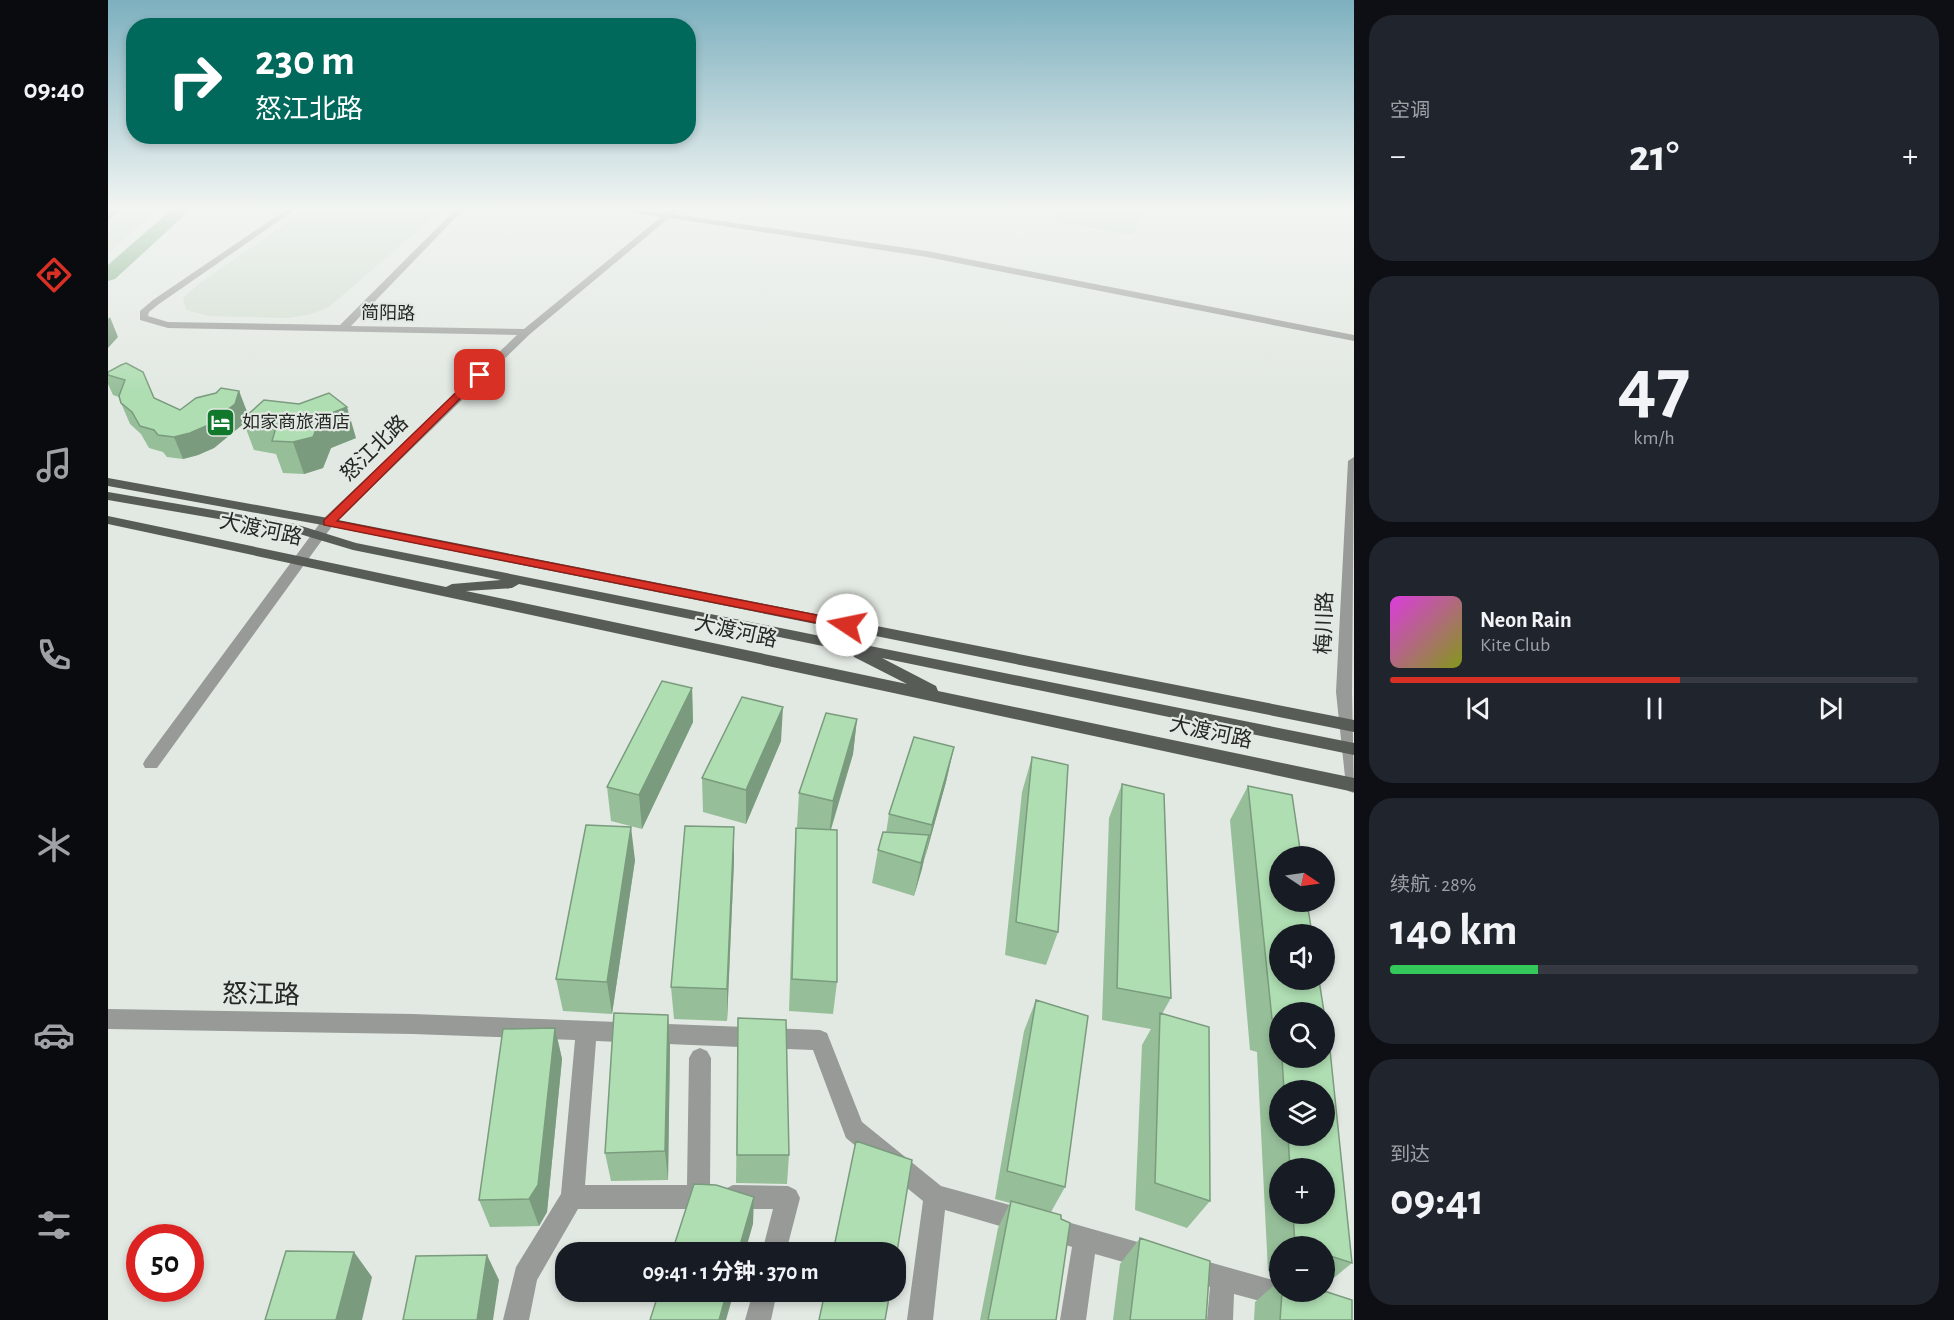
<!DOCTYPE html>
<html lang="zh">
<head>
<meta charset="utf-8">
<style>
  :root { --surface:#171b24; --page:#20242c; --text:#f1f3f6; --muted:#9ea1a6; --line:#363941; --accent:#d93025 }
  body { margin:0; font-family:"Alegreya Sans","Noto Sans SC",sans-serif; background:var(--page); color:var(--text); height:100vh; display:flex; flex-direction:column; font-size:22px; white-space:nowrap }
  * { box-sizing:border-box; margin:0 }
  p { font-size:20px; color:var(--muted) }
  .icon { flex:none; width:33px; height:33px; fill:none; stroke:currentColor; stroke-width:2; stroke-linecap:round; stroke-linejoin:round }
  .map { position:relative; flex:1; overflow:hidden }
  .side { display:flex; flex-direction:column; gap:15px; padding:15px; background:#0d0f14; width:600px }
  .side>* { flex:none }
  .banner { position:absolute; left:18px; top:18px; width:570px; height:126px; border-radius:24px; box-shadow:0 3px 9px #0003; background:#00695c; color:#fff; overflow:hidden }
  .needle { width:39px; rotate:103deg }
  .fabs { position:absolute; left:1161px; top:846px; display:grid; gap:12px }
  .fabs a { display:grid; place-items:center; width:66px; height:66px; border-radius:50%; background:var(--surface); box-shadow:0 3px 9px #0003; font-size:30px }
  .speed { position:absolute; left:18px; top:1224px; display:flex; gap:12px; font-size:30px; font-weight:700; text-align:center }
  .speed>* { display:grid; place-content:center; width:78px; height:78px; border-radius:50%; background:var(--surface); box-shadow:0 3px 9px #0003; line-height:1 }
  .speed .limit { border:9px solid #d22; background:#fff; color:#111 }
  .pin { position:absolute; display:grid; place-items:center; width:51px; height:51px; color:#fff; margin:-26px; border-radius:12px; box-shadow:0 3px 9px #0006 }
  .me { position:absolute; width:66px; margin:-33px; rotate:281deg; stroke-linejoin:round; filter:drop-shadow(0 0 4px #0008) }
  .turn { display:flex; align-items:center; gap:21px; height:126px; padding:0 30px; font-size:27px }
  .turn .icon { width:78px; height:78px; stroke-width:2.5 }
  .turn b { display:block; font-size:42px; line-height:51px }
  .big { font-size:45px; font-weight:700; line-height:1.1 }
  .side .card { flex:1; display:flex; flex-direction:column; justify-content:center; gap:9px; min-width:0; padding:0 21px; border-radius:24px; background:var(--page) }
  .side .dial { align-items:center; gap:0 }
  .dial b { font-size:78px; line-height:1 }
  .song { display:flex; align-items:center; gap:18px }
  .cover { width:72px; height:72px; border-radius:9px; background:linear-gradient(135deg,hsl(300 70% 55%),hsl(70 70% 35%)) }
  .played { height:6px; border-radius:3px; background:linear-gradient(90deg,var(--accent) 55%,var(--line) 55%) }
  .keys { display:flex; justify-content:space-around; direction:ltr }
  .heat { display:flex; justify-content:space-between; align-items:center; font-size:33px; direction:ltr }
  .charge { height:9px; border-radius:4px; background:linear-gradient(90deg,#34c759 28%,var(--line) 0) }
  .trip { position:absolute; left:447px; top:1242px; width:351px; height:60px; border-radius:24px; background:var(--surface); box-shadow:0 3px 9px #0003; font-weight:700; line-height:60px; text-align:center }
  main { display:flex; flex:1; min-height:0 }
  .menu { display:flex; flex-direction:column; width:108px; justify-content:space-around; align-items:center; background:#090b0e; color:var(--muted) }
  .menu .icon { width:42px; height:42px }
  .menu .selected { color:var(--accent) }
  .menu b { font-size:27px; color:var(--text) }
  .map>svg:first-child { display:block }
  .built { fill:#d1ddd1 }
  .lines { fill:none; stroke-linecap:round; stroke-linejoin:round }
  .river { fill:#7dab81; fill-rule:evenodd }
  .minor { fill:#979a97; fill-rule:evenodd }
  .major { fill:#575c57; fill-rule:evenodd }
  .wall { fill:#96bf99; fill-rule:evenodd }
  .shaded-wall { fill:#7a9b7d }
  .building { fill:#afdeb2; stroke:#7a9b7d; stroke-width:1.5 }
  .route { fill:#d93025; stroke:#8d1f18; stroke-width:1.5 }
  .labels { text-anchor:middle; stroke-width:4.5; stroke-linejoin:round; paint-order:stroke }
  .far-street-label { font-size:18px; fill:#252725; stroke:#e2e8e2 }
  .far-poi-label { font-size:18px; fill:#252725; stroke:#e2e8e2; text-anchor:start }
  .street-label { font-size:21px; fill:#252725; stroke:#e2e8e2 }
  .near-street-label { font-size:26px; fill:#252725; stroke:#e2e8e2 }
</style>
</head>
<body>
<main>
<nav class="menu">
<b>09:40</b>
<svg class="icon selected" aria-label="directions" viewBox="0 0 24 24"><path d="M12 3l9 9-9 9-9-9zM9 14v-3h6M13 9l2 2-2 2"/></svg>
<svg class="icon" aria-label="music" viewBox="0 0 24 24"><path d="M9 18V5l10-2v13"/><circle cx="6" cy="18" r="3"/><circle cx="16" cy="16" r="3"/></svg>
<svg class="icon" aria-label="phone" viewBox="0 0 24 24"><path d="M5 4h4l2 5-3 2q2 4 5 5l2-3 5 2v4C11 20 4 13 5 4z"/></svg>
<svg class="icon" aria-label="climate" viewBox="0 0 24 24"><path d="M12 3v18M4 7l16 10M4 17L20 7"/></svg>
<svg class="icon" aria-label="car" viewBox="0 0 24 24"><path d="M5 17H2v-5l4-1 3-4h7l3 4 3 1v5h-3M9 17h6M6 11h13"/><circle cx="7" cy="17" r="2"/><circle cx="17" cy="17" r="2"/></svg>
<svg class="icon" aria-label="filters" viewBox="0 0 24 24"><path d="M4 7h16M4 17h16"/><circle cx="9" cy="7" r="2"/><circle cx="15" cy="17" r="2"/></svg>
</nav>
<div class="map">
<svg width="1246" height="1320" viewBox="0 0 1246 1320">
  <rect width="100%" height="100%" fill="#e2e8e2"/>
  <path class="built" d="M 0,209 L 51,209 L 3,250 L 0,250 Z
    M 199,209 L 335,209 L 221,307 L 203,314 L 181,318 L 101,316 L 78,310 L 75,298 L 92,283 Z
    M 952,209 L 1037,209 L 1025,235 L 948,222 Z"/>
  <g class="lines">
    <path class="river" d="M 64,209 L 83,209 L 7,279 L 0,281 L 0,265 Z"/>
    <path class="minor" d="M 179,209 L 188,209 L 51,304 L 41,312 L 40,316 L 60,322 L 232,325 L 348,209 L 356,209 L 243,326 L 416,329 L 553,217 L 514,211 L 510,209 L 558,213 L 564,209 L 572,209 L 566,214 L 819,251 L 1246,335 L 1246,341 L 819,257 L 561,218 L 422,334 L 225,525 L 49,768 L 37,768 L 35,764 L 37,760 L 215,519 L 409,335 L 60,328 L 32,320 L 32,311 L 45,300 Z
      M 1239,209 L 1246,209 L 1246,211 L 1240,211 Z
      M 1246,457 L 1244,692 L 1246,793 L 1240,791 L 1238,786 L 1228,692 L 1240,461 Z
      M 0,1009 L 305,1014 L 712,1030 L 719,1033 L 754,1122 L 833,1186 L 916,1209 L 924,1213 L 928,1221 L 924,1229 L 916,1233 L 837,1210 L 825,1320 L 799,1320 L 815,1201 L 738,1138 L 705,1050 L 488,1041 L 477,1185 L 579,1185 L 581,1058 L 585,1051 L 592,1048 L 599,1051 L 603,1058 L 602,1186 L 609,1189 L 613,1197 L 609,1205 L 601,1209 L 470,1209 L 429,1280 L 421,1320 L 395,1320 L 408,1267 L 453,1194 L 467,1040 L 305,1034 L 0,1029 Z
      M 625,1185 L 680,1186 L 688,1190 L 692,1198 L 678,1252 L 654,1252 L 665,1209 L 625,1209 L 617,1205 L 613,1197 L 617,1189 Z
      M 942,1217 L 1040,1245 L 1049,1248 L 1052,1257 L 1049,1266 L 1040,1269 L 987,1254 L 978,1320 L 952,1320 L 964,1247 L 934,1237 L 930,1229 L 934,1221 Z
      M 1083,1257 L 1172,1282 L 1172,1292 L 1189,1292 L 1190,1296 L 1187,1305 L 1178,1308 L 1126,1294 L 1125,1320 L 1099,1320 L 1102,1287 L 1074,1278 L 1071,1269 L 1074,1260 Z
      M 645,1292 L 669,1292 L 663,1320 L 637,1320 Z"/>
    <path class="major" d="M 0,478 L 220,518 L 1246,720 L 1246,732 L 220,526 L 0,486 Z
      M 0,492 L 187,524 L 248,543 L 1246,743 L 1246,755 L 774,658 L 828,686 L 830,691 L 1246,778 L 1246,792 L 0,524 L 0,516 L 338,587 L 344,584 L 393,580 L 245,550 L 185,532 L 0,500 ZM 411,584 L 744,652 L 746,657 L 799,684 L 358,591 L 404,588 Z"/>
  </g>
  <path class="wall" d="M 13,365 L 46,398 L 72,410 L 131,391 L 139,412 L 137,417 L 248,438 L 223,448 L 215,468 L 196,474 L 175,473 L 168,454 L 146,450 L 135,421 L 134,425 L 106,448 L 90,455 L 75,459 L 59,457 L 55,452 L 41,448 L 33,434 L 22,424 L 13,403 L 11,397 L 5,395 L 0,384 L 0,372 Z
    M 584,688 L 585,722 L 534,829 L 503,821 L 499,787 Z
    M 749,719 L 745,754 L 723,830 L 729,982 L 725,1014 L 681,1011 L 686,862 L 688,828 L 693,828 L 689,827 L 691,793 Z
    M 673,741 L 638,824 L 595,812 L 594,778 Z
    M 846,747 L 838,782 L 806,896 L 764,883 L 770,850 L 778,833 L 781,814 Z
    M 924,757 L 950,932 L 938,965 L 897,955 L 914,792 Z
    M 1014,784 L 1063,998 L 1054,1014 L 1102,1201 L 1079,1228 L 1027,1210 L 1034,1045 L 1043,1029 L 994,1020 L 1001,818 Z
    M 1140,786 L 1172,1012 L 1172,1058 L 1216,1058 L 1244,1263 L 1216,1286 L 1216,1246 L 1172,1246 L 1172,1274 L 1160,1271 L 1149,1052 L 1142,1050 L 1122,820 ZM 1172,1090 L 1216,1090 L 1216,1136 L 1172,1136 ZM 1172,1168 L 1216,1168 L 1216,1214 L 1172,1214 Z
    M 527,860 L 504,1014 L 455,1011 L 448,979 Z
    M 626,861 L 619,1021 L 566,1019 L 563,987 Z
    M 928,1000 L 957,1187 L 943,1212 L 948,1320 L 872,1320 L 890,1228 L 902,1203 L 887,1199 L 916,1031 Z
    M 560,1015 L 562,1046 L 560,1180 L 503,1181 L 497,1153 Z
    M 630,1018 L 681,1155 L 679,1184 L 628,1183 Z
    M 447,1028 L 454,1059 L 439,1212 L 431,1226 L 382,1227 L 371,1200 Z
    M 1032,1238 L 1098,1320 L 1005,1320 L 1012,1264 Z
    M 1172,1280 L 1172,1292 L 1216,1291 L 1244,1320 L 1146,1320 L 1147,1302 Z"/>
  <path class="shaded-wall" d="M 0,209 L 15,209 L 0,220 Z
    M 2,317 L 10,337 L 0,348 L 0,319 Z
    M 131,391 L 139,412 L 136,419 L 135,419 L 135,421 L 134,425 L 106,448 L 90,455 L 75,459 L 66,437 Z
    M 239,407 L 248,438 L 223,448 L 215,468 L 196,474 L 185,442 L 213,417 Z
    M 584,688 L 585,722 L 534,829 L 531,795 Z
    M 675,707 L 673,741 L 638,824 L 638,790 Z
    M 749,719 L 745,754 L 721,835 L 725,801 Z
    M 846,747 L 838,782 L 817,858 L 824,825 Z
    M 523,827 L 527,860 L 504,1014 L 499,982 Z
    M 626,827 L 626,861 L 619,1021 L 619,989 Z
    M 821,835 L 814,869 L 806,896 L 813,863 Z
    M 560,1015 L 562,1046 L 560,1180 L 557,1151 Z
    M 447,1028 L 454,1059 L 439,1212 L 431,1226 L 421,1199 Z
    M 646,1197 L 645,1224 L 637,1252 L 630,1252 Z
    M 246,1252 L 264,1277 L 254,1320 L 228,1320 Z
    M 379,1255 L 391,1280 L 385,1320 L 369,1320 Z
    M 619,1292 L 626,1292 L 618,1320 L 611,1320 Z"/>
  <path class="building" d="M 18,363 L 35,372 L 46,398 L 72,410 L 88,398 L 108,393 L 113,388 L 131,391 L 127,404 L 98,426 L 82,433 L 66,437 L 50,435 L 46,430 L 32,426 L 24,412 L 13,403 L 11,396 L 17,380 L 0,375 L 0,372 L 13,365 Z
    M 221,393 L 239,407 L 213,417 L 205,437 L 185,442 L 164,441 L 169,424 L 135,419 L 156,400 L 191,404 Z
    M 554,681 L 584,688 L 531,795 L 499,787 Z
    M 634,697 L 675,707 L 638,790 L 594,778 Z
    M 718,713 L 749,719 L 725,801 L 691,793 Z
    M 806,737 L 846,747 L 824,825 L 781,814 Z
    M 924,757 L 960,765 L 950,932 L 908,922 Z
    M 1014,784 L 1056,794 L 1063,998 L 1009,988 Z
    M 1140,786 L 1184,795 L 1193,856 L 1172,856 L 1172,902 L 1199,902 L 1204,934 L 1172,934 L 1172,980 L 1211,980 L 1216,1012 L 1172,1012 L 1172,1021 L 1164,1019 Z
    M 478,825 L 523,827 L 499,982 L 448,979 Z
    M 577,826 L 626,827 L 619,989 L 563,987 Z
    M 688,828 L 729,830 L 729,982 L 684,979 Z
    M 775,832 L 821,835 L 813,863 L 770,850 Z
    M 928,1000 L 980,1016 L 957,1187 L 899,1171 Z
    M 506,1013 L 560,1015 L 557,1151 L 497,1153 Z
    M 1052,1013 L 1101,1027 L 1102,1201 L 1047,1183 Z
    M 1216,1016 L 1222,1050 L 1244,1263 L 1216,1254 L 1216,1246 L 1191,1246 L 1187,1245 L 1185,1214 L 1216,1214 L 1216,1168 L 1182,1168 L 1180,1136 L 1216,1136 L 1216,1090 L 1176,1090 L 1174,1058 L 1216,1058 Z
    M 630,1018 L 678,1020 L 681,1155 L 629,1155 Z
    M 447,1028 L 430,1185 L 421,1199 L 371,1200 L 395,1029 Z
    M 748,1141 L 804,1160 L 788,1258 L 788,1252 L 725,1252 Z
    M 586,1184 L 608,1185 L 646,1197 L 630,1252 L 564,1252 Z
    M 903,1201 L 953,1215 L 953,1219 L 962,1223 L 948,1320 L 880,1320 Z
    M 1032,1238 L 1102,1261 L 1098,1320 L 1022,1320 Z
    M 178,1251 L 246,1252 L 228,1320 L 157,1320 Z
    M 379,1255 L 369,1320 L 295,1320 L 308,1256 Z
    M 1216,1291 L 1244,1300 L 1244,1320 L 1172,1320 L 1174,1292 Z
    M 551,1292 L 619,1292 L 611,1320 L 542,1320 Z
    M 717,1292 L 782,1292 L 777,1320 L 711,1320 Z"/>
  <linearGradient id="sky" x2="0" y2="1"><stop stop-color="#7db0bf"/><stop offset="0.53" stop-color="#f2f5f2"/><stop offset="1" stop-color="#f2f5f2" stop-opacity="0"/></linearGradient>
  <rect width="1246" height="393" fill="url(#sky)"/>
  <path class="route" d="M 368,373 L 376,375 L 229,521 L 739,621 L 744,622 L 744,628 L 739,629 L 216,525 L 216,520 Z"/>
  <defs>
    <symbol id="hotel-square" viewBox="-11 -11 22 22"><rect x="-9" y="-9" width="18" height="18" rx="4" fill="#10792c" stroke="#e2e8e2"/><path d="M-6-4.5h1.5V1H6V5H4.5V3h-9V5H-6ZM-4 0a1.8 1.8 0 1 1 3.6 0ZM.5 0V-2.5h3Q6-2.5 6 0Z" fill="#fff"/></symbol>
  </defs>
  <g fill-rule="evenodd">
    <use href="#hotel-square" x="96" y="406" width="33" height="33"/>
  </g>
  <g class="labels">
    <g class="far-street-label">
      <text transform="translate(280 313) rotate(1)" y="6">简阳路</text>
    </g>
    <g class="far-poi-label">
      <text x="134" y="428">如家商旅酒店</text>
    </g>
    <g class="street-label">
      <text transform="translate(266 448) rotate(-44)" y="7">怒江北路</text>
      <text transform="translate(153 529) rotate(12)" y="7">大渡河路</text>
      <text transform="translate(1216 623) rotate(-88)" y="7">梅川路</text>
      <text transform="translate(628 631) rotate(12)" y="7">大渡河路</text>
      <text transform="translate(1103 732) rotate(12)" y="7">大渡河路</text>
    </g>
    <g class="near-street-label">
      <text transform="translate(153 994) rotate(1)" y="9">怒江路</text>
    </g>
  </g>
</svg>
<div class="fabs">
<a><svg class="needle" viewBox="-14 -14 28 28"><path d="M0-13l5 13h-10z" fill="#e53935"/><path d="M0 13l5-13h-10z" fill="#9ea1a6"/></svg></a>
<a><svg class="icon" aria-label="sound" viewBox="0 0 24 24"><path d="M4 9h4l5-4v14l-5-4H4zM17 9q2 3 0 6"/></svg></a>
<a><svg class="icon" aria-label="search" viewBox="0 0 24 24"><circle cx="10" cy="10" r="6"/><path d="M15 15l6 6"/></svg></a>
<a><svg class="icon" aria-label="layers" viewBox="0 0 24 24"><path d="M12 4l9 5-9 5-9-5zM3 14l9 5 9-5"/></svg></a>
<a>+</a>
<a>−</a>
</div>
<div class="speed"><div class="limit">50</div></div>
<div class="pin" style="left:372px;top:375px;background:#d93025"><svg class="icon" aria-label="arrive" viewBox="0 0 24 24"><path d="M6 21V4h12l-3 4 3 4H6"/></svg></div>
<svg class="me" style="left:739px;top:625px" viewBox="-20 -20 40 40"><circle r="19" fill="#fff"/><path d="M0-13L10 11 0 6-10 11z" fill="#d93025"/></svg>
<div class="trip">09:41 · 1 分钟 · 370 m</div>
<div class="banner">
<div class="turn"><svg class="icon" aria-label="right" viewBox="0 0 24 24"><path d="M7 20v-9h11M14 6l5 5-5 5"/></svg><div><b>230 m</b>怒江北路</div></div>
</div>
</div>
<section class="side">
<div class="card"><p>空调</p>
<div class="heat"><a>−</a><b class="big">21°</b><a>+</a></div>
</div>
<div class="card dial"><b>47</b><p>km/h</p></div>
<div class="card">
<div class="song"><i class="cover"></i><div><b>Neon Rain</b><p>Kite Club</p></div></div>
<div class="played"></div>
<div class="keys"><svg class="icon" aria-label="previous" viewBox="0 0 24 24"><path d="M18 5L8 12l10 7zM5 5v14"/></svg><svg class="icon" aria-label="pause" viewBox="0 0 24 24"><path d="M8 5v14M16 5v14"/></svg><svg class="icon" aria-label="next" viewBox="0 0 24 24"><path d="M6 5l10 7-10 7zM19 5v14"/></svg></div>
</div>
<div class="card"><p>续航 · 28%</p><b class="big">140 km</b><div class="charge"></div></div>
<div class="card"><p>到达</p><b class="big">09:41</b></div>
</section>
</main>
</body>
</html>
